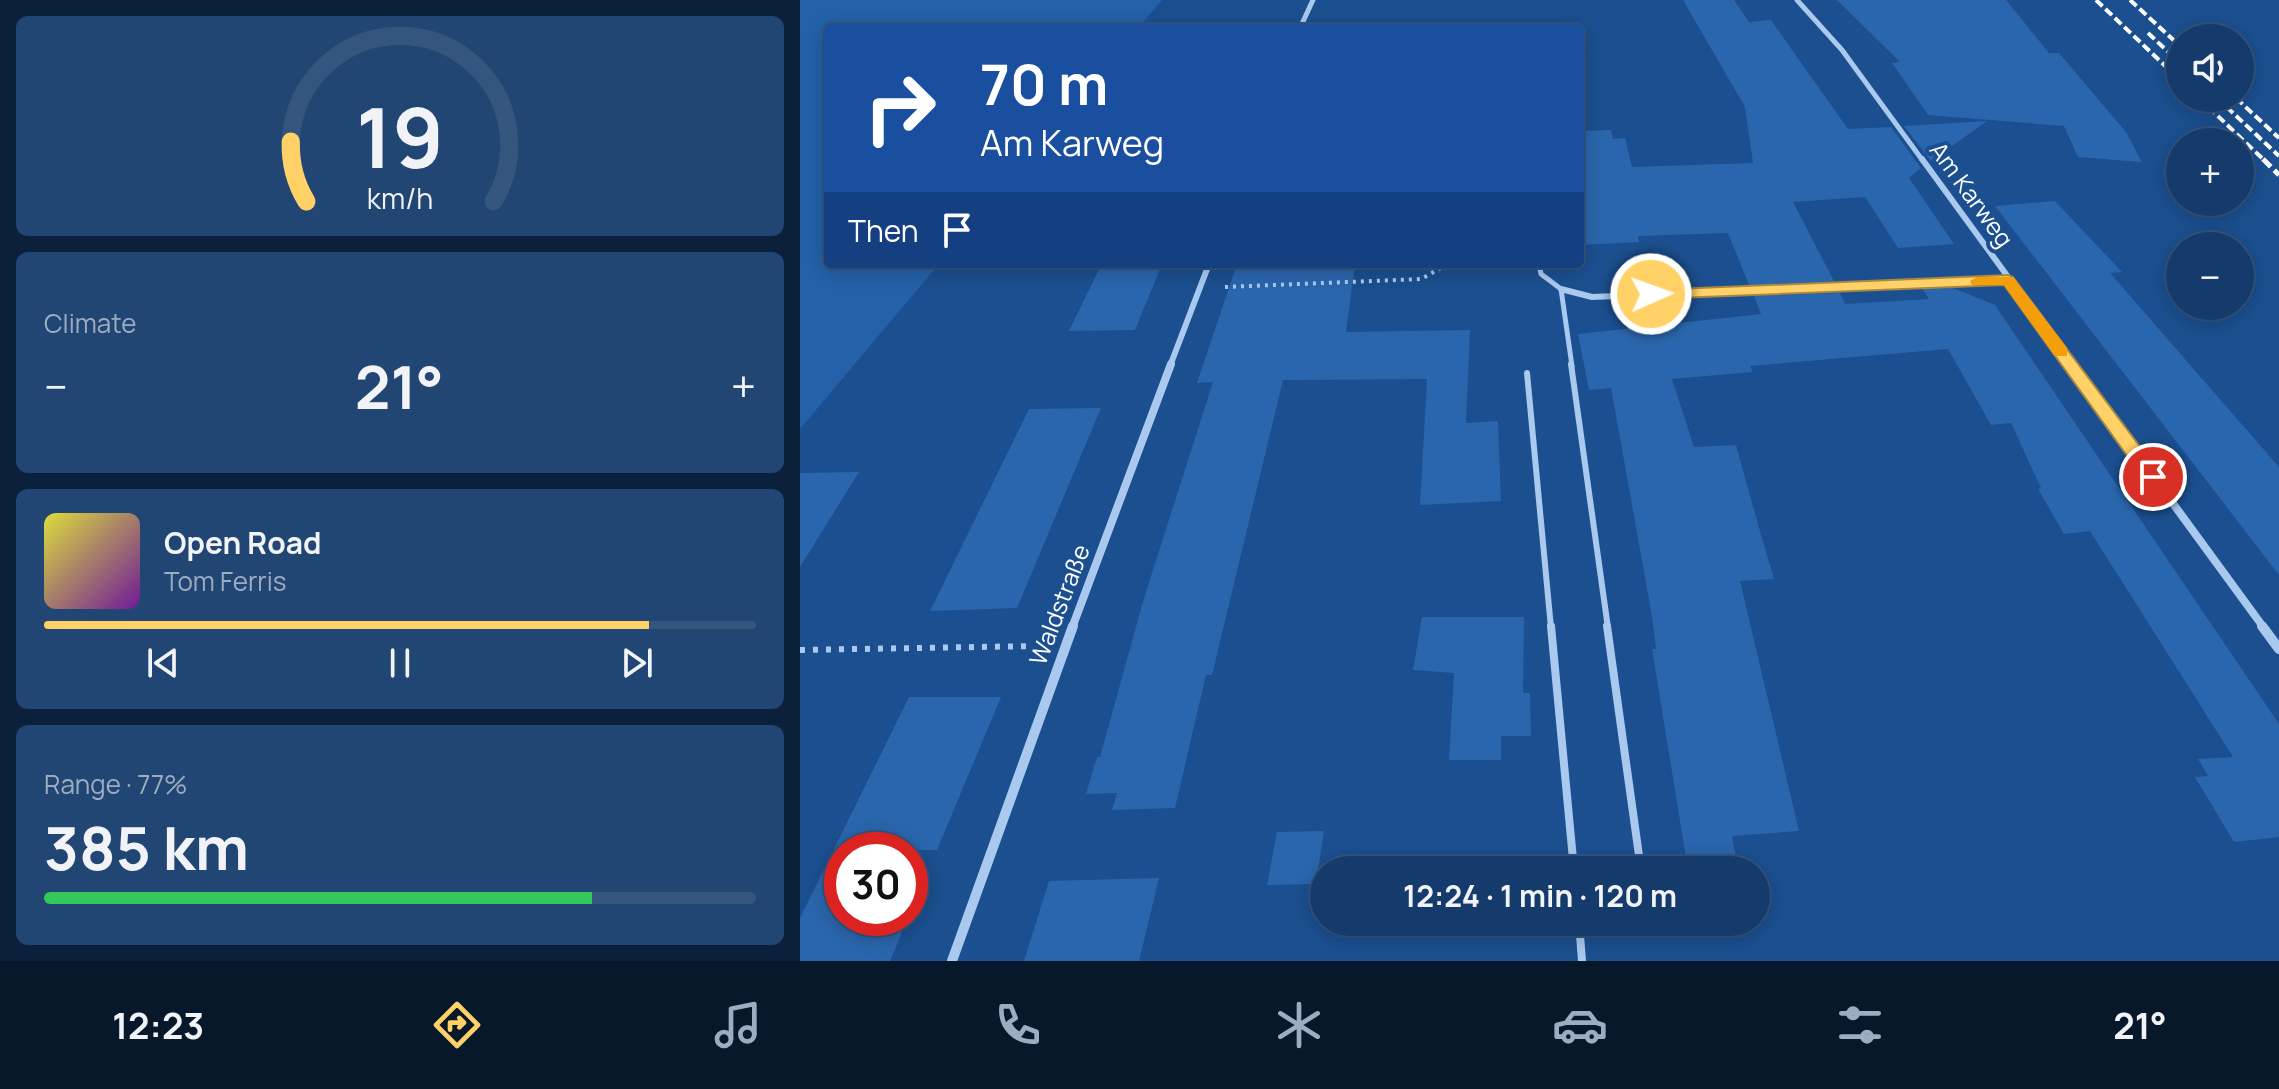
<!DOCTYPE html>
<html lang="en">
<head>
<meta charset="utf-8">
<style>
  :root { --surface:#143b6b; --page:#214673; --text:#f1f3f6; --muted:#9dadc1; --line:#33557e; --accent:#ffd166 }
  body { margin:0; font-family:Manrope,sans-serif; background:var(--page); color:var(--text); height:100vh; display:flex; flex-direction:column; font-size:30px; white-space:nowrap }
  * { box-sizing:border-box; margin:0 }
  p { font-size:26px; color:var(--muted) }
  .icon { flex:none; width:44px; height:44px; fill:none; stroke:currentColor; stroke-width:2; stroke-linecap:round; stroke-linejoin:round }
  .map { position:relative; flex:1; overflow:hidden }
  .details { display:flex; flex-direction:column; gap:16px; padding:16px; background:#0b203b; width:800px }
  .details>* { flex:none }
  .hud { position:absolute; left:24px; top:24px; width:760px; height:244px; border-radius:8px; box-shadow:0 4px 20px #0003,0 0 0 2px var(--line); background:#1a4fa0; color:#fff; overflow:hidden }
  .buttons { position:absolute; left:1366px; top:24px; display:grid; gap:16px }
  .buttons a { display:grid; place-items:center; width:88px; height:88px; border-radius:50%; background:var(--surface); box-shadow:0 4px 20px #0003,0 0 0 2px var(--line); font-size:40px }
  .speed { position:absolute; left:24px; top:832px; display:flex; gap:16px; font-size:40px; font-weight:700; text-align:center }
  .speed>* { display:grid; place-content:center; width:104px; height:104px; border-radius:50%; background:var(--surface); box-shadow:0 4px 20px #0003,0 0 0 2px var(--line); line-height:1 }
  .speed .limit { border:12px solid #d22; background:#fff; color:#111 }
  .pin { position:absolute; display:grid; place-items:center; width:68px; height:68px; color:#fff; margin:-34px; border:4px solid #fff; border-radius:50%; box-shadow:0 2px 8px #0007 }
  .me { position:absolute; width:88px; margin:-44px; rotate:88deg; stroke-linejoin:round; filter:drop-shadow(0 0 6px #0008) }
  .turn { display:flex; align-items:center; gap:28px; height:168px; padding:0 24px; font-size:36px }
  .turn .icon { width:104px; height:104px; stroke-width:2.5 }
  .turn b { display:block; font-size:56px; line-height:68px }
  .then { display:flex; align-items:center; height:76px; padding:0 24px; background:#0003; gap:16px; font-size:30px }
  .big { font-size:60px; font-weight:700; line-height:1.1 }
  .details .card { flex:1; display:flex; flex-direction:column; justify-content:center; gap:12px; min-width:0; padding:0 28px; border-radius:12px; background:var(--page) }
  .details .dial { align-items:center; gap:0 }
  .dial svg { height:208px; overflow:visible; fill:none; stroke:var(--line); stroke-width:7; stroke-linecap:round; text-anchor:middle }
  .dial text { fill:var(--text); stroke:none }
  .song { display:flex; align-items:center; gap:24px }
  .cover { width:96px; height:96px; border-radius:12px; background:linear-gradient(135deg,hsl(60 70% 55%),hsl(280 70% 35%)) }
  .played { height:8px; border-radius:4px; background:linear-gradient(90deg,var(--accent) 85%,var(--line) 85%) }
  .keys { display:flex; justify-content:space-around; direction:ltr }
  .heat { display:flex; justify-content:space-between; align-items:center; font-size:44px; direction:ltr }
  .charge { height:12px; border-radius:6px; background:linear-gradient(90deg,#34c759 77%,var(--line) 0) }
  .trip { position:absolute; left:510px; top:856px; width:460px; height:80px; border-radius:40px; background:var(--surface); box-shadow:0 4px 20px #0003,0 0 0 2px var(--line); font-weight:700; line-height:80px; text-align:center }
  .dock { display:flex; height:128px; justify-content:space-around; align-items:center; background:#08182b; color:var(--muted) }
  .dock .icon { width:56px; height:56px }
  .dock .on { color:var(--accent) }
  .dock b { font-size:36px; color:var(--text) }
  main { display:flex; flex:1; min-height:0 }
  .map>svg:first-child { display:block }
  .green { fill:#2461a8 }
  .building { fill:#2a66ad }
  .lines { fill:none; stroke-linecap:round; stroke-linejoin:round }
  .path-far1 { stroke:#a9c9ee; stroke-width:4; stroke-dasharray:3 5; stroke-linecap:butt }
  .path { stroke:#a9c9ee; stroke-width:6; stroke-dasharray:5 8; stroke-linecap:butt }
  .lane-far2 { stroke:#a9c9ee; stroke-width:5 }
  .lane-far1 { stroke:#a9c9ee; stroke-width:6 }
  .lane { stroke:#a9c9ee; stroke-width:8 }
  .street-far3 { stroke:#a9c9ee; stroke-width:5 }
  .street-far2 { stroke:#a9c9ee; stroke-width:6 }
  .street-far1 { stroke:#a9c9ee; stroke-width:8 }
  .street { stroke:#a9c9ee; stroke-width:10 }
  .rail-far1 { stroke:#fff; stroke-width:4; stroke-dasharray:9 4; stroke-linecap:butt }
  .rail { stroke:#fff; stroke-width:5; stroke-dasharray:11 5; stroke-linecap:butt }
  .route { fill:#ffd166; stroke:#a68842; stroke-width:2 }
  .slow { fill:#f59e0b }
  .labels { text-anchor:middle; stroke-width:8; stroke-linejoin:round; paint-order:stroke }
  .street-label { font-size:24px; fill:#fff; stroke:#1b4f8f }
</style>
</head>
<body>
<main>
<section class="details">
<div class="card dial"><svg viewBox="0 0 100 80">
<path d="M14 69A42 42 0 1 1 86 69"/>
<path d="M14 69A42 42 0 0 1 8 46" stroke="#ffd166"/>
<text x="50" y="56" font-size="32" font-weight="700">19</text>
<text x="50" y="72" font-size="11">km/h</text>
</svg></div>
<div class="card"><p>Climate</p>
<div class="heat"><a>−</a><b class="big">21°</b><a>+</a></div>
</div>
<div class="card">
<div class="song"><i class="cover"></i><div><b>Open Road</b><p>Tom Ferris</p></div></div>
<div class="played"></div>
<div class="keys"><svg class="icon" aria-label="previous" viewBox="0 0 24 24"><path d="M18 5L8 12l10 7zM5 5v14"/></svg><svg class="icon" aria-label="pause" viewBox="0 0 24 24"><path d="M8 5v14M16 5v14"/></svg><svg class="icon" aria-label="next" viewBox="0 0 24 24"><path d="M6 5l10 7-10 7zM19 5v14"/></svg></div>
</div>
<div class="card"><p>Range · 77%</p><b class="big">385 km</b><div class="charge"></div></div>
</section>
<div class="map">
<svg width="1479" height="961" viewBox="0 0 1479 961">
  <rect width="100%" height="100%" fill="#1b4f8f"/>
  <path class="green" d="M 0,0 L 362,0 L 338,28 L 28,28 L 28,264 L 139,264 L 0,429 Z"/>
  <path class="building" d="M 883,0 L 934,0 L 949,22 L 971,20 L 1048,129 L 1091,127 L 1121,168 L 1109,178 L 1154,244 L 1098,248 L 1065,197 L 993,202 L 1034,281 L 949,285 L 928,233 L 838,236 L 839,242 L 780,245 L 780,131 L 811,130 L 813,139 L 825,138 L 832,167 L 953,163 L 945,107 Z
    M 1037,0 L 1206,0 L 1249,53 L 1259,53 L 1326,132 L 1342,162 L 1278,157 L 1264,126 L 1128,115 L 1092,63 L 1100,62 Z
    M 1187,121 L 1131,161 L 1104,126 Z
    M 1255,201 L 1322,272 L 1310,273 L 1479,467 L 1479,575 L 1195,206 Z
    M 362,264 L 335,330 L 269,331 L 301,265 Z
    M 437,264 L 555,264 L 546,332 L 670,330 L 666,423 L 698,421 L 701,501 L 620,505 L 627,379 L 483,380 L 412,675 L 406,675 L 375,808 L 312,810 L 317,793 L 286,794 L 297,757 L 300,757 L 344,598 L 413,382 L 397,383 Z
    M 1153,288 L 1195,305 L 1479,724 L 1479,837 L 1434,842 L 1395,777 L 1408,776 L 1398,759 L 1433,757 L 1290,531 L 1264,534 L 1238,489 L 1241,488 L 1211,423 L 1191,425 L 1148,349 L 950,366 L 953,372 L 872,379 L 894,447 L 936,445 L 959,528 L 974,579 L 940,581 L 999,831 L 932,836 L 938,870 L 888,870 L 852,649 L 856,649 L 852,616 L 811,388 L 789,390 L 778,334 L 961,314 L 954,296 L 1040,293 L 1045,304 L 1129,299 L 1123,289 Z
    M 301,408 L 217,608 L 130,611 L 229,409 Z
    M 59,472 L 0,567 L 0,473 Z
    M 622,617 L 724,617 L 723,693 L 730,693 L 731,736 L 701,736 L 701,760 L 649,760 L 654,673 L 613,670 Z
    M 109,697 L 201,697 L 137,850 L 42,850 L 42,918 L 108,918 L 90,961 L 0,961 L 0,918 Z
    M 524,831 L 516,884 L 467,885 L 477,832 Z
    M 359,878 L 339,961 L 224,961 L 249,881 Z"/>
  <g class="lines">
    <path class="path-far1" d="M 425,287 L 621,279 L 648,264"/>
    <path class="path" d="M 0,650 L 236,646"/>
    <path class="lane-far2" d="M 739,264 L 741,274 L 761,289 L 772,366"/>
    <path class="lane-far1" d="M 771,364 L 808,628
      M 727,373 L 751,628"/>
    <path class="lane" d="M 751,626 L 774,870
      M 807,626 L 841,870
      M 779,922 L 782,961"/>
    <path class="street-far3" d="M 997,0 L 1042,50 L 1123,161
      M 500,28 L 513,0"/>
    <path class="street-far2" d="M 1122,159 L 1273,366
      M 761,289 L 792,297 L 1208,280
      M 370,366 L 409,264"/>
    <path class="street-far1" d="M 1271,364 L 1464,628
      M 272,628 L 371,364"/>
    <path class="street" d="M 1462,626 L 1479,649
      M 152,961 L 273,626"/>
    <path class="rail-far1" d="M 1296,0 L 1380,80
      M 1330,0 L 1380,46
      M 1348,33 L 1380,63
      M 1399,98 L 1465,161
      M 1417,98 L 1479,156
      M 1436,98 L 1479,138"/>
    <path class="rail" d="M 1463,159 L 1479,175"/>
  </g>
  <path class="route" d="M 1208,275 L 1213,277 L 1359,472 L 1359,482 L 1346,482 L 1204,285 L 851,299 L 844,294 L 851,290 Z"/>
  <path class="slow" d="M 1177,277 L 1213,277 L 1267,348 L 1267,356 L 1255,356 L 1204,285 L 1172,285 L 1170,281 Z"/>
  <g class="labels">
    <g class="street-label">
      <text transform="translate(1171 195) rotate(54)" y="8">Am Karweg</text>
      <text transform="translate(260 605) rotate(-69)" y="8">Waldstraße</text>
    </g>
  </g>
</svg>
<div class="buttons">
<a><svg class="icon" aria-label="sound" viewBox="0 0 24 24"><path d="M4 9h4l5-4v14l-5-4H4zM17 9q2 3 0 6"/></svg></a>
<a>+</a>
<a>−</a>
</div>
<div class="speed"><div class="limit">30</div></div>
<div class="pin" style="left:1353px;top:477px;background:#d93025"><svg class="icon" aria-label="arrive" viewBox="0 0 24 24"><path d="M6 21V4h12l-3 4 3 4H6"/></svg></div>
<svg class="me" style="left:851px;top:294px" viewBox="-20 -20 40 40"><circle r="17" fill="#ffd166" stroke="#fff" stroke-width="3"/><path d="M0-11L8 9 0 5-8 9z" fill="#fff"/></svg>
<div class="trip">12:24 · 1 min · 120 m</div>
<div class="hud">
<div class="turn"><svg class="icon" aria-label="right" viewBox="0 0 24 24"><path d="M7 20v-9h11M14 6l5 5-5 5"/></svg><div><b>70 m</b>Am Karweg</div></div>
<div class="then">Then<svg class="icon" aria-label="arrive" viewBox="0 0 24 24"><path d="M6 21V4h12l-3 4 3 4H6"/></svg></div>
</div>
</div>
</main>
<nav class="dock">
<b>12:23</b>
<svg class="icon on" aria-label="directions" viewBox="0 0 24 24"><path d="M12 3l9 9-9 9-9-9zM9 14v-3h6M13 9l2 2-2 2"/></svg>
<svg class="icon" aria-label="music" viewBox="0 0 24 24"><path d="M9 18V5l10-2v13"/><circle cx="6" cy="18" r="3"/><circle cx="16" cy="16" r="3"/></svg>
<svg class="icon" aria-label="phone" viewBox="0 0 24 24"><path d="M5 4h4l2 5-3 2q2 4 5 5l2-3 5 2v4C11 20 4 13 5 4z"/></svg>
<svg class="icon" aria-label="climate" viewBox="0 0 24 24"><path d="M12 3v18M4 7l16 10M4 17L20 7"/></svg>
<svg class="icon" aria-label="car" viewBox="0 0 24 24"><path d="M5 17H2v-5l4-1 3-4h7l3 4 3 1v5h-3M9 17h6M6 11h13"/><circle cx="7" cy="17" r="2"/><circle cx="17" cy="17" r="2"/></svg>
<svg class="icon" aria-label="filters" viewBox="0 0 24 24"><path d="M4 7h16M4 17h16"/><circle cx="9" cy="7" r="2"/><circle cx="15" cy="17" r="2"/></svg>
<b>21°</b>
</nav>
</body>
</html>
